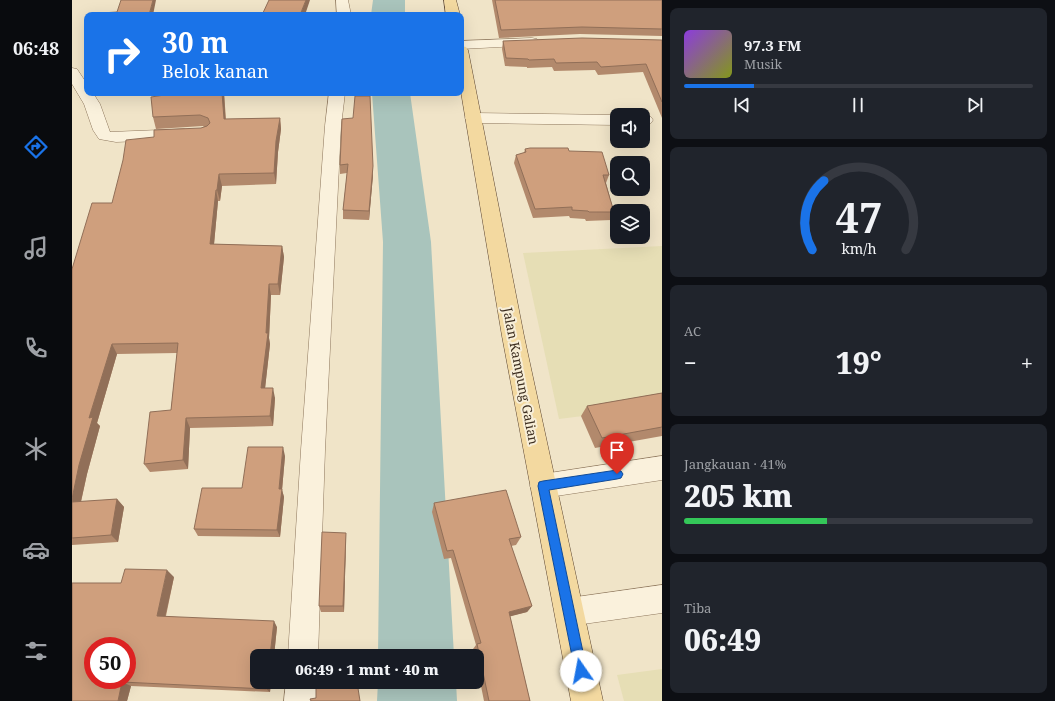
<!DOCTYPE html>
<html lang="id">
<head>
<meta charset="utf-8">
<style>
  :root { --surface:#171b24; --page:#20242c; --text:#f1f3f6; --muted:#9ea1a6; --line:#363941; --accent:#1a73e8 }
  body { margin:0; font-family:"Noto Serif",serif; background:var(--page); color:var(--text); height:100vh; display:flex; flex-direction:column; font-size:15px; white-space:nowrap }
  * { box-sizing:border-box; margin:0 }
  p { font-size:13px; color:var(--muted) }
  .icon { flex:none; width:22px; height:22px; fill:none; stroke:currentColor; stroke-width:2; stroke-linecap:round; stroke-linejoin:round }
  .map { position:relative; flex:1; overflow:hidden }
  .side { display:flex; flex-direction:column; gap:8px; padding:8px; background:#0d0f14; width:393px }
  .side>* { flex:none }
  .banner { position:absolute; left:12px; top:12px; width:380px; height:84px; border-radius:8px; box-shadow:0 4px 16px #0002; background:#1a73e8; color:#fff; overflow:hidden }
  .tools { position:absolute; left:538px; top:108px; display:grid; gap:8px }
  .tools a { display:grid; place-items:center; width:40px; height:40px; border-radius:8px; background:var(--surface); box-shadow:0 4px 16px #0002; font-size:20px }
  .speed { position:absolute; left:12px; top:637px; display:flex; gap:8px; font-size:20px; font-weight:700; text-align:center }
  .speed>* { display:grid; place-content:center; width:52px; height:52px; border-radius:50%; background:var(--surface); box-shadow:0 4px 16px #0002; line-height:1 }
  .speed .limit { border:6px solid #d22; background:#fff; color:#111 }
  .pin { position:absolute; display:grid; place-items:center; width:34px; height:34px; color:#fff; margin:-41px -17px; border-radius:50% 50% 50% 0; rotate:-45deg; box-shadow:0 0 4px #0007 }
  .pin .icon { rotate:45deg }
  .me { position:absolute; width:44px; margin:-22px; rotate:348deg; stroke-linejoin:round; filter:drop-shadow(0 0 3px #0008) }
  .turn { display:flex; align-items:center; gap:14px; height:84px; padding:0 12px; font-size:18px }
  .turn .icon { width:52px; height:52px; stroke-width:2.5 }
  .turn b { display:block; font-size:28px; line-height:34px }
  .big { font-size:30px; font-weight:800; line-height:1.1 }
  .side .card { flex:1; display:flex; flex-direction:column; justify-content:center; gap:6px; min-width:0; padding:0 14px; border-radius:8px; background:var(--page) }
  .side .dial { align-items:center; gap:0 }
  .dial svg { height:104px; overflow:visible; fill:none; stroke:var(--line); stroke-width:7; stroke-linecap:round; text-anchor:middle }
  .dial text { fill:var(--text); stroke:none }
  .song { display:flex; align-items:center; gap:12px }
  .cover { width:48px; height:48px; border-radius:6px; background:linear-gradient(135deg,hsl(270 70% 55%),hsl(70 70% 35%)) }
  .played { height:4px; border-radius:2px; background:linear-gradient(90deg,var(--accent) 20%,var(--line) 20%) }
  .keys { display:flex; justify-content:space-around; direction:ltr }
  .heat { display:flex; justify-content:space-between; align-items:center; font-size:22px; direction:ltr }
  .charge { height:6px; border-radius:3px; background:linear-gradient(90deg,#34c759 41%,var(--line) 0) }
  .trip { position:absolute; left:178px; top:649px; width:234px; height:40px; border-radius:8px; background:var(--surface); box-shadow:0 4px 16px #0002; font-weight:800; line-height:40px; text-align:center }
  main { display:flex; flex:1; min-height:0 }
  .menu { display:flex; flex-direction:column; width:72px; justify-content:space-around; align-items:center; background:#090b0e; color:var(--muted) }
  .menu .icon { width:28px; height:28px }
  .menu .current { color:var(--accent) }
  .menu b { font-size:18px; color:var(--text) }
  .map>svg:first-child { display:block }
  .farmland { fill:#e6deb5 }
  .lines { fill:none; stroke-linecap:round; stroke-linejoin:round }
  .river { fill:#a9c4bc; fill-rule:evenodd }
  .minor-casing { stroke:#8d765c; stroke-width:1 }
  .major-casing { stroke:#5b4430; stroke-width:1 }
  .minor { fill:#faf1dc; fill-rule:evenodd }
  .major { fill:#f3d9a0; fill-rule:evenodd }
  .wall { fill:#b2896c }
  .shaded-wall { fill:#916f58 }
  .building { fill:#cf9f7d; stroke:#916f58; fill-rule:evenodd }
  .route { fill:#1a73e8; stroke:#114b97 }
  .labels { text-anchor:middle; stroke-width:4; stroke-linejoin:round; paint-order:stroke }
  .street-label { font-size:13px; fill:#3d2e20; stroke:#f7eed8 }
</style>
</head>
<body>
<main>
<nav class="menu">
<b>06:48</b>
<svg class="icon current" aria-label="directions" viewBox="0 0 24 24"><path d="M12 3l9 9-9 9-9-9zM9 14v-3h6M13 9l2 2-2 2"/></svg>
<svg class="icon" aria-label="music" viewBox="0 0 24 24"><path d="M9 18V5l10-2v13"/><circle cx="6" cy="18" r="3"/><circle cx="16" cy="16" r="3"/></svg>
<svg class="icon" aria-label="phone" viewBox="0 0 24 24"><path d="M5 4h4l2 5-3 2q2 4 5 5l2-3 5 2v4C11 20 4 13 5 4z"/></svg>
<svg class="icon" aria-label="climate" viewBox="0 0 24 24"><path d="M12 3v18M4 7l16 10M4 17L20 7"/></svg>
<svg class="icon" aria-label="car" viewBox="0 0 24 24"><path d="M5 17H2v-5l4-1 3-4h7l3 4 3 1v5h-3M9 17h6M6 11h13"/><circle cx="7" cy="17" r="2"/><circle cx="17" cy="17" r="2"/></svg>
<svg class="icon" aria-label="filters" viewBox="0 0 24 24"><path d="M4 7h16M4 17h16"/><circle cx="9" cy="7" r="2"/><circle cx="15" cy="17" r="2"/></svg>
</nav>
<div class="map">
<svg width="590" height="701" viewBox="0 0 590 701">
  <rect width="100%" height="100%" fill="#f0e4c8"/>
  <path class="farmland" d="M 590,246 L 590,406 L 487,419 L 451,253 Z
    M 590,669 L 590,701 L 552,701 L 545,675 Z"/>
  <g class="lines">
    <path class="river" d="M 301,0 L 333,0 L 333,15 L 299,15 Z
      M 300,93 L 338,93 L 359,242 L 382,656 L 306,656 L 311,242 Z
      M 306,682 L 384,682 L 385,701 L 305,701 Z"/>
    <defs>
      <path id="minor" d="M 264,0 L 276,0 L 279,15 L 265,15 Z
        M 460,38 L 465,39 L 467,42 L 465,45 L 389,49 L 389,41 Z
        M 0,68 L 5,69 L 15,84 L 15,93 L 21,93 L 28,104 L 38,132 L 112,129 L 118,131 L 120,134 L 118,137 L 112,139 L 44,142 L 27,139 L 21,130 L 12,104 L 0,84 Z
        M 257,93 L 273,93 L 269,126 L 253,450 L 246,656 L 216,656 L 229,450 L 253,126 Z
        M 401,113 L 545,115 L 545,125 L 401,123 L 395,121 L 393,118 L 395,115 Z
        M 571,115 L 579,117 L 581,120 L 579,123 L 571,125 Z
        M 590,456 L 590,480 L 471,498 L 462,494 L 458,486 L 462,478 L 471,474 Z
        M 590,585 L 590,613 L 497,626 L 487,622 L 483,612 L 487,602 L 497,598 Z
        M 214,682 L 244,682 L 244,701 L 212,701 Z"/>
      <path id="major" d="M 372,0 L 384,0 L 388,15 L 374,15 Z
        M 389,46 L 394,47 L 396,50 L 452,336 L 531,701 L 499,701 L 430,336 L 389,92 Z"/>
    </defs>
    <use href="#minor" class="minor-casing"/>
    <use href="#major" class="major-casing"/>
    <use href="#minor" class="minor"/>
    <use href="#major" class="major"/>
  </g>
  <path class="wall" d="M 420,0 L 590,0 L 590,36 L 508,34 L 427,38 Z
    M 590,40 L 590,118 L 571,72 L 526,75 L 523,70 L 482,71 L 480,67 L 455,68 L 455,67 L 433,66 L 430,49 L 431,41 Z
    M 152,93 L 154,119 L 208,118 L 209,129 L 206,152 L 204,184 L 150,186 L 148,201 L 146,201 L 142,244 L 210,246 L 212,257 L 208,295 L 199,295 L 197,338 L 198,344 L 193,388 L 203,398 L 201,426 L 118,428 L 116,469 L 78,472 L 72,464 L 99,410 L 105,353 L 45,354 L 25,423 L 28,426 L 15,474 L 9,502 L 45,499 L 52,507 L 46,542 L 0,545 L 0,269 L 40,203 L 129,128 L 132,127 L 131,126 L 84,129 L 81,117 Z
    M 270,119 L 301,175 L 297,220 L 271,219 L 271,210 L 275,173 L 268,174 L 268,165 Z
    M 453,149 L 497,151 L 537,175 L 534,183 L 542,212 L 539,220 L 514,221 L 513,219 L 498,218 L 497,216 L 461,218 L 442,163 L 444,155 L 452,153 Z
    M 590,393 L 590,436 L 523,448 L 509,416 L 515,406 Z
    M 213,456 L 210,490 L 212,497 L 208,537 L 126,536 L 122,529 Z
    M 362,503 L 449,537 L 444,545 L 439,546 L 460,606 L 455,612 L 438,616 L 458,701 L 412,701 L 405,666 L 405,656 L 403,656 L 401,649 L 404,645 L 379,558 L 372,559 L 360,512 Z
    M 274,533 L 274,541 L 272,612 L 249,612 L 247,606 Z
    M 102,577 L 94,616 L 205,627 L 202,656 L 185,656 L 199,682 L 198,692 L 59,686 L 55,701 L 0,701 Z"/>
  <path class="shaded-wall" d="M 81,0 L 84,0 L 81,15 L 77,15 Z
    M 234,0 L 238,0 L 233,15 L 228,15 Z
    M 150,93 L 152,93 L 154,130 L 152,119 Z
    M 208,118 L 209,129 L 206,152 L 204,184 L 202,173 L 204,141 Z
    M 301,166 L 301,175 L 297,220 L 297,211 Z
    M 147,174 L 150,186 L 148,201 L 145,190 Z
    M 144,190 L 146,201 L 141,255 L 138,244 Z
    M 210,246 L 212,257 L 208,295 L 206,284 Z
    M 197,284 L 199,295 L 197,338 L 198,344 L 192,398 L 189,388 L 194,333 Z
    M 40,344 L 45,354 L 25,423 L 28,426 L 15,474 L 7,510 L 0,503 L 0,499 L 17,418 Z
    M 201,388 L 203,398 L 201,426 L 198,416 Z
    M 114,418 L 118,428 L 116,469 L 111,460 Z
    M 211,447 L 213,456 L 210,490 L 212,497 L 208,537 L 205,530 L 207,489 Z
    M 45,499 L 52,507 L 46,542 L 39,535 Z
    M 274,533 L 274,541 L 272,612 L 271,606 Z
    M 95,570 L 102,577 L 92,622 L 85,616 Z
    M 460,606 L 455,612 L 432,618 L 437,612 Z
    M 202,621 L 205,627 L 202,656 L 198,656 Z
    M 50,682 L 59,686 L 55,701 L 46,701 Z
    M 195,682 L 199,682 L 198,692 L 194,689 Z"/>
  <path class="building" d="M 49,0 L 81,0 L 77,15 L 28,15 L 29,13 L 45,12 Z
    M 197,0 L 234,0 L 228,15 L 190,15 Z
    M 423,0 L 590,0 L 590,29 L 510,27 L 429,30 Z
    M 510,38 L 590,40 L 590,102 L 574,64 L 529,67 L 525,62 L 484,63 L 482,59 L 457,60 L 456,59 L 434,58 L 431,41 Z
    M 15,60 L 15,69 L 14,69 Z
    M 106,93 L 150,93 L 152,119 L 208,118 L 204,141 L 202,173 L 147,174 L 145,190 L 144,190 L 138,244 L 210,246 L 206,284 L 197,284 L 194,333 L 196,333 L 189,388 L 201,388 L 198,416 L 114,418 L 111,460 L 72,464 L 78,412 L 99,410 L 106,343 L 40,344 L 17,418 L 21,417 L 7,465 L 0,499 L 0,269 L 20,203 L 40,203 L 51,160 L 54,140 L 82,137 L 82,130 L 129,128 L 135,126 L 138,123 L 136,118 L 128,115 L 81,117 L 79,97 Z
    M 283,96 L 298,96 L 301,166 L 297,211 L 271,210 L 276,164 L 268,165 L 270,119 L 281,118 Z
    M 458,148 L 496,148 L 497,151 L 530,152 L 537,175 L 531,175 L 542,212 L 517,212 L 516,211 L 500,210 L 500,207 L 463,209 L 444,155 L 454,152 L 453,149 Z
    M 590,393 L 590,427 L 530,438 L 515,406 Z
    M 176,447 L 211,447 L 207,489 L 210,489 L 205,530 L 122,529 L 130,488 L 170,488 Z
    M 434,490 L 449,537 L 437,539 L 460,606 L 437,612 L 458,701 L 417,701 L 405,644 L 409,643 L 381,550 L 375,551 L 362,503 Z
    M 45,499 L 39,535 L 0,538 L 0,502 Z
    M 250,532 L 274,533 L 271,606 L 247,606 Z
    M 53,569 L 95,570 L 85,616 L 202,621 L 198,656 L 185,656 L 185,682 L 195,682 L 194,689 L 50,682 L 46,701 L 0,701 L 0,583 L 49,583 ZM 21,646 L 55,646 L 55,680 L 21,680 Z
    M 244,682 L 285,682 L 288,701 L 239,701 L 238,699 L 244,698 Z"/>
  <path class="route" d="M 545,470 L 549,471 L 551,474 L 549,478 L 545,479 L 477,490 L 515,671 L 514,676 L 509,678 L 505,676 L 503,671 L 466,486 L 467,482 L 471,481 Z"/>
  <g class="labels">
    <g class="street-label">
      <text transform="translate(449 376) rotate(79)" y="5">Jalan Kampung Galian</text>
    </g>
  </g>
</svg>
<div class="tools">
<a><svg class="icon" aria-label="sound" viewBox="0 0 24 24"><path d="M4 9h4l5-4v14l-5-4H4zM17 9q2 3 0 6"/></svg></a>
<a><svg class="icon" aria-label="search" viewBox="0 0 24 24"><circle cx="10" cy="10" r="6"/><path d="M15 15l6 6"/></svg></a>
<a><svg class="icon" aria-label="layers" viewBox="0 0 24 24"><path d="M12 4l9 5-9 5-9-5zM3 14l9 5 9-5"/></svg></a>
</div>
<div class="speed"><div class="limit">50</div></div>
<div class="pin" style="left:545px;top:474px;background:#d93025"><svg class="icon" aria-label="arrive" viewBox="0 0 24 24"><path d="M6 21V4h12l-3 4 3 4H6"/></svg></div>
<svg class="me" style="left:509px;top:671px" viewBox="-20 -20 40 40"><circle r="19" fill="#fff"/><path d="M0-13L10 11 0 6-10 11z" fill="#1a73e8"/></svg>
<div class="trip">06:49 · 1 mnt · 40 m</div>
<div class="banner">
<div class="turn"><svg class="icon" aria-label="right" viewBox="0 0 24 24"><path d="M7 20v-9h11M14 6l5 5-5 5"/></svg><div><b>30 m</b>Belok kanan</div></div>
</div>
</div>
<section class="side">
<div class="card">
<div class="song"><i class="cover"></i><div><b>97.3 FM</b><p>Musik</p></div></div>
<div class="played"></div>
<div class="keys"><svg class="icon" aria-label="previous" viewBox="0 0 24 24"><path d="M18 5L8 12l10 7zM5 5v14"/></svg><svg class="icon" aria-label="pause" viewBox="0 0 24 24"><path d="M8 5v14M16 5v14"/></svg><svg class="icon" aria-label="next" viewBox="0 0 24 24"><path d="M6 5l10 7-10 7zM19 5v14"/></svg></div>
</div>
<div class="card dial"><svg viewBox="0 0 100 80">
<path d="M14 69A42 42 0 1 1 86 69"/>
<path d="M14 69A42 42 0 0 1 23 16" stroke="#1a73e8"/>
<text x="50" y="56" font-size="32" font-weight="700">47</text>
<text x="50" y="72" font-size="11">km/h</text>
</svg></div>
<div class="card"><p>AC</p>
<div class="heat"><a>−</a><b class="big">19°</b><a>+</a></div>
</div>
<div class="card"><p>Jangkauan · 41%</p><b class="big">205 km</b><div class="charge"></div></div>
<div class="card"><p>Tiba</p><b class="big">06:49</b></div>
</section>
</main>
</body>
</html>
